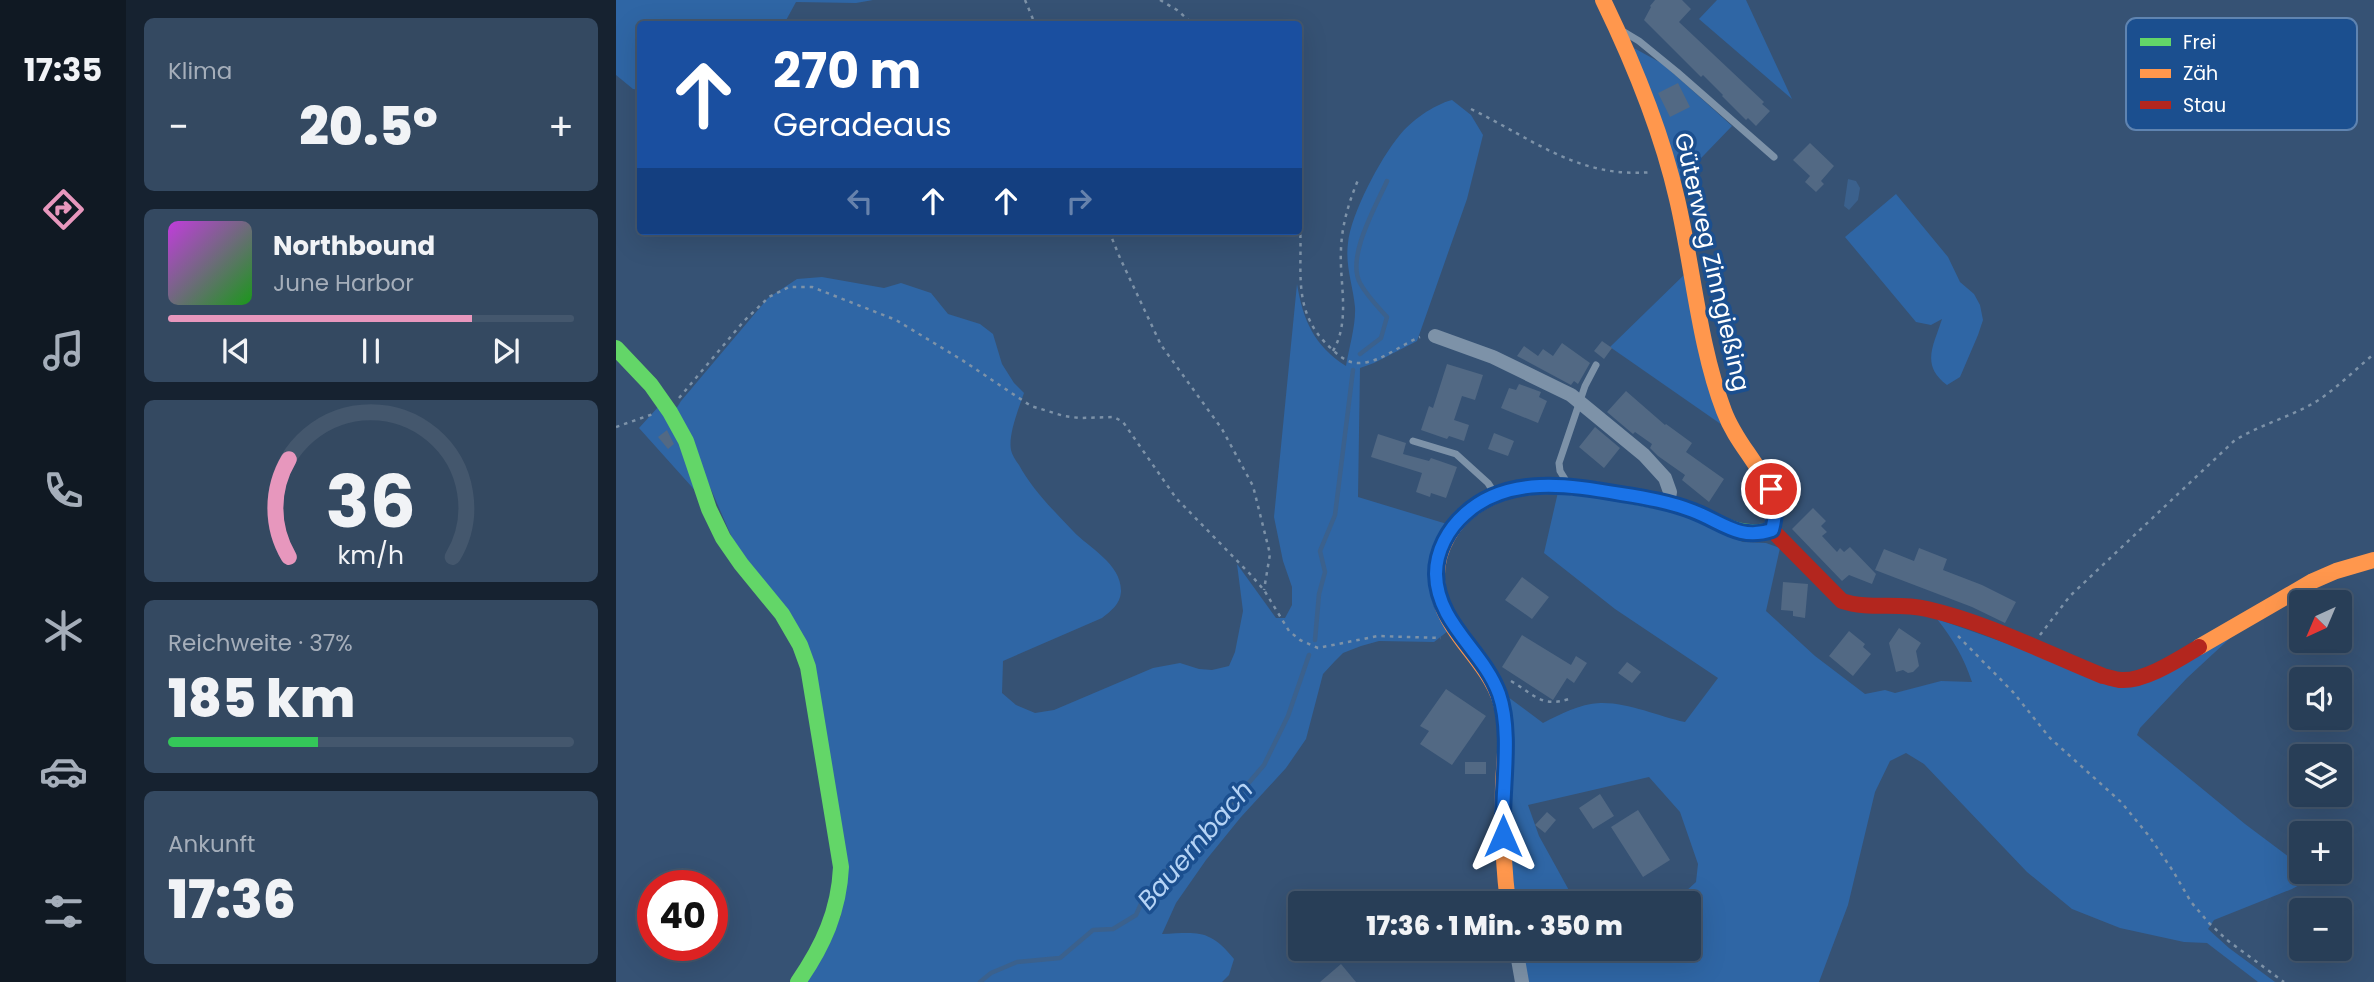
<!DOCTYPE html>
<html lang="de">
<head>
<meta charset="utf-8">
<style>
  :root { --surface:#283e57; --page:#344961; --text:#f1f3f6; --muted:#a5aeba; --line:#44576d; --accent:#e797bd }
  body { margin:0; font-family:Poppins,sans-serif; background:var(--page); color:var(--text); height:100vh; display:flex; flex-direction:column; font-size:26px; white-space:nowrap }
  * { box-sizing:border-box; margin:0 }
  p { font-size:23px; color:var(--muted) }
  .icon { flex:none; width:38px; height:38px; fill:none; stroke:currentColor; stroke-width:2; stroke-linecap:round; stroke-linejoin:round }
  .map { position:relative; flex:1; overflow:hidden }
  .drawer { display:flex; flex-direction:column; gap:18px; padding:18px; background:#162230; width:490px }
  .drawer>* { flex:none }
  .top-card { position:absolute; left:21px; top:21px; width:665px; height:214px; border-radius:7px; box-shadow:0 7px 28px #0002,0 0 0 2px var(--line); background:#1a4fa0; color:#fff; overflow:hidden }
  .needle { width:46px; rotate:224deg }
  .controls { position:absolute; left:1673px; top:590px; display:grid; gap:14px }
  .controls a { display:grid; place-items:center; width:63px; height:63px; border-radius:7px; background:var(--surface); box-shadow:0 7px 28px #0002,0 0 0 2px var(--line); font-size:35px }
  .speed { position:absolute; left:21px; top:870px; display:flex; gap:14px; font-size:35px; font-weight:700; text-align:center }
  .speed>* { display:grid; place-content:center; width:91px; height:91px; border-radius:50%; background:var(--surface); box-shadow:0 7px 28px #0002,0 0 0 2px var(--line); line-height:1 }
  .speed .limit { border:10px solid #d22; background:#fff; color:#111 }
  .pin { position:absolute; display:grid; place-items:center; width:60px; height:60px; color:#fff; margin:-30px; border:4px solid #fff; border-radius:50%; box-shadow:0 2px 7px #0007 }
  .me { position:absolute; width:77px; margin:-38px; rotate:0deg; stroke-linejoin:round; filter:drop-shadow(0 0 5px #0008) }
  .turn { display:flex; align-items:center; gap:24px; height:147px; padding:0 21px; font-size:32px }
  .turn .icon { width:91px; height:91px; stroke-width:2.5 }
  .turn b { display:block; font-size:49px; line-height:60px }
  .lanes { display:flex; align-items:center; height:66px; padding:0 21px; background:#0003; justify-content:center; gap:35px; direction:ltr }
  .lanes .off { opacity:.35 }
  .big { font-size:52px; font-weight:800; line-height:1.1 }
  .drawer .card { flex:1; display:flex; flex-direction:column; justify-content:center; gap:10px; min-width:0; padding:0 24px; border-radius:10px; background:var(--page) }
  .drawer .dial { align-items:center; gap:0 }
  .dial svg { height:182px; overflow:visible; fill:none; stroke:var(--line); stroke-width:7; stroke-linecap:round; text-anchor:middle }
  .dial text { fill:var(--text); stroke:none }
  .song { display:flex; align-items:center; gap:21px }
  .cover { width:84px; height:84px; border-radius:10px; background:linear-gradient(135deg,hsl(290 70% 55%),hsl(120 70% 35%)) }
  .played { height:7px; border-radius:4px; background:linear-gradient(90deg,var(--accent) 75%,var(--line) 75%) }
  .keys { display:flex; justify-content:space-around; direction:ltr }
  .heat { display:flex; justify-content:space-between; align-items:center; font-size:38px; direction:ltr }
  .charge { height:10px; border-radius:5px; background:linear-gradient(90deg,#34c759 37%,var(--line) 0) }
  .trip { position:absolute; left:672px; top:891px; width:413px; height:70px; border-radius:7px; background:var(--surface); box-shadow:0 7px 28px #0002,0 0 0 2px var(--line); font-weight:800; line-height:70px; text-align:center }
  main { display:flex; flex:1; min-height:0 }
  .dock { display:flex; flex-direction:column; width:126px; justify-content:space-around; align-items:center; background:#101923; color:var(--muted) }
  .dock .icon { width:49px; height:49px }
  .dock .on { color:var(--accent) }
  .dock b { font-size:32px; color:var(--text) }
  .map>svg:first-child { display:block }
  .green { fill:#2f66a5 }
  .water { fill:#3b618d }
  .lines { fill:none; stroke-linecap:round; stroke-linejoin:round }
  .stream { stroke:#3b618d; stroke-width:4.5 }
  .building { fill:#526984 }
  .path { stroke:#7d92a8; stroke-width:2.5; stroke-dasharray:3.5 5; stroke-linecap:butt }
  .lane { stroke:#7d92a8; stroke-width:7 }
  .street { stroke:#7d92a8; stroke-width:14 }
  .fast { stroke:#63d668; stroke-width:16 }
  .slow { stroke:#ff974d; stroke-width:16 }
  .jam { stroke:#b3261e; stroke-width:16 }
  .route-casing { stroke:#114b97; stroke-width:18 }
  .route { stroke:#1a73e8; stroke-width:12 }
  .labels { text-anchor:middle; stroke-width:7; stroke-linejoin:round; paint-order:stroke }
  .street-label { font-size:24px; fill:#fff; stroke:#1b4f8f }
  .water-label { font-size:26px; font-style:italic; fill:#b5d3f5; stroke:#1b4f8f }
  .key { fill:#1b4f8f; stroke:#5f84b1; stroke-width:2 }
  .key-label { font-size:19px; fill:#fff }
</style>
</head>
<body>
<main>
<nav class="dock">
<b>17:35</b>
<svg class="icon on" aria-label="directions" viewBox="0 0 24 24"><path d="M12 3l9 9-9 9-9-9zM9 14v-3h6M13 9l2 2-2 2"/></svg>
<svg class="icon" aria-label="music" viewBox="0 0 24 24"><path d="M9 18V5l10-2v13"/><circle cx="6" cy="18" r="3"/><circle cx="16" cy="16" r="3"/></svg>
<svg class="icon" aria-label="phone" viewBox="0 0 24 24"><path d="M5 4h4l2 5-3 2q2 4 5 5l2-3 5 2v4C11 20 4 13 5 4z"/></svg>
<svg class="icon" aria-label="climate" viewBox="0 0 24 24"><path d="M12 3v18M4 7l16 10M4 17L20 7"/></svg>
<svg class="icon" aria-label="car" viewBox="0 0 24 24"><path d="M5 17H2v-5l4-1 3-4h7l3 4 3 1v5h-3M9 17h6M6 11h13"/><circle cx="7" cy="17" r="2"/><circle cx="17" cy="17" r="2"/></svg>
<svg class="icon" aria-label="filters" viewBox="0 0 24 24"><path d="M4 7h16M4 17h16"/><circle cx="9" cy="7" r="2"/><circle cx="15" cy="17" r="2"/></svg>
</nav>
<section class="drawer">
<div class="card"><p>Klima</p>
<div class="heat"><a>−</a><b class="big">20.5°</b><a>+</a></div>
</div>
<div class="card">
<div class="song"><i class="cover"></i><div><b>Northbound</b><p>June Harbor</p></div></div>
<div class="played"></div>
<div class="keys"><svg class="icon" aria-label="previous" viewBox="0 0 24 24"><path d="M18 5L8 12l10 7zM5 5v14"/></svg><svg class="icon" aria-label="pause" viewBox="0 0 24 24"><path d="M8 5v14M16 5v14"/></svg><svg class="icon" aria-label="next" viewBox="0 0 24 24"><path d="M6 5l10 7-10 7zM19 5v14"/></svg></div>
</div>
<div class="card dial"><svg viewBox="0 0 100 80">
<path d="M14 69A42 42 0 1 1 86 69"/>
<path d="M14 69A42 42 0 0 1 14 26" stroke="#e797bd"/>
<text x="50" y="56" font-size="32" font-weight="700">36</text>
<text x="50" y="72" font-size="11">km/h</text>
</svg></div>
<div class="card"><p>Reichweite · 37%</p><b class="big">185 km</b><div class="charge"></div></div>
<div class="card"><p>Ankunft</p><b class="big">17:36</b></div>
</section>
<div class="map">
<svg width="1758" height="982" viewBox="0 0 1758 982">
  <rect width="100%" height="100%" fill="#365274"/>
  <path class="green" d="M 0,0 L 257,0 L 240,3 L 180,2 L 168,24 L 24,24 L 24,90 L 17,89 L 0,75 Z
    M 1101,0 L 1130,0 L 1176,99 L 1083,19 Z
    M 1016,47 L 1047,64 L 1116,126 L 1062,182 Z
    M 836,100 L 855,115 L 867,135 L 851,199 L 801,341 L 758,363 L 744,368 L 742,497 L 831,524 L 824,534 L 832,631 L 818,642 L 763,641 L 745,646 L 727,653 L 719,661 L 707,674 L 690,739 L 670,768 L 625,817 L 590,860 L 560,903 L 546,934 C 581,933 593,928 618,959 L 613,975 L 606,982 L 188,982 L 225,916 L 198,665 L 124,556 L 60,409 L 65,401 L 152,298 L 181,279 L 206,277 L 268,288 L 285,283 L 315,293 L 332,314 L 364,324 L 377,334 L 386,364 L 398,383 L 408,393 C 403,408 392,434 395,450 C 396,455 400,461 403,465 C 416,489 437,510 457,531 C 473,548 506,564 505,592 C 504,604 495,611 486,618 L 387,661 L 386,693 L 400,705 L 419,713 L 438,710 L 537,668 L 564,663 L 583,669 L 596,670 L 613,666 L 619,652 L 627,611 L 621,564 L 660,618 L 669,618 L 676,605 L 676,587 L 667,561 L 658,517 L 681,284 C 687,320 698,346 730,366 C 733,348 740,325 739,307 C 737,285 729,266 732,243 C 735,214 764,159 783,136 C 795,121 817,105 836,100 Z
    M 1280,194 L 1332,257 L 1344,282 L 1358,294 L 1364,305 L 1367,320 L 1362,335 L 1344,377 L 1331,385 C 1304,365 1318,345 1326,319 L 1315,325 L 1300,322 L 1229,237 Z
    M 1071,272 L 1109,427 L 994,347 Z
    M 43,406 L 61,433 L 84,496 L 23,428 Z
    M 942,492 L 1058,511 L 1127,542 L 1150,543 L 1164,548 L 1150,611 L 1199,656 L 1249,694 L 1269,690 L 1279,693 L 1325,681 L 1356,682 C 1348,658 1337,639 1321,619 L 1507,684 L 1625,628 L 1571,678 L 1524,728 L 1521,735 L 1629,824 L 1685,866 L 1685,872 L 1691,872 L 1696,878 L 1676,889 L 1598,920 L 1592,929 L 1613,948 L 1659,982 L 1642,982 L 1591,943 L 1568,942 L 1504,928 L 1456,909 L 1411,872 L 1308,764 L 1290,753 L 1274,761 L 1259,792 L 1232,905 L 1203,982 L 909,982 L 904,949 L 1073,948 L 1073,903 L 1057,903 L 1080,882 L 1082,864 L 1064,812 L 1033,777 L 912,805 L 923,836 L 960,903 L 897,903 L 888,694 L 927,723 C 945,714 963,704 984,703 C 1011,702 1042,716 1069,722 L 1102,678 L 999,609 L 928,553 Z"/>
  <path class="water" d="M 1232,179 L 1240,181 L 1244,188 L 1242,200 L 1233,210 L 1228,206 Z"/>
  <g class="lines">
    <path class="stream" d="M 744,354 L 765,338 L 771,317 C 762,307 751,296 744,283 C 730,257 760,206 771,181
      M 699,640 L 703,594 L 709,572 L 704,551 L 719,515 L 737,370
      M 364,982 L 375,973 L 401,962 L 444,958 L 477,930 L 497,929 L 520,915 L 529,895 L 576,842 L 606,814 L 648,765 L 672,716 L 693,655"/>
  </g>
  <path class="building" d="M 1039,0 L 1066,0 L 1075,9 L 1063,22 L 1148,102 L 1146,104 L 1154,111 L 1140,126 L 1132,118 L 1130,120 L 1106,96 L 1107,95 L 1087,75 L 1085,77 L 1028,20 L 1035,7 L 1034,6 Z
    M 1062,83 L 1074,107 L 1054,117 L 1042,93 Z
    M 1194,143 L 1218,166 L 1205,181 L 1208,184 L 1200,192 L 1189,182 L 1194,176 L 1177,160 Z
    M 986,341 L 996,348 L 988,359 L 978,351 Z
    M 946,343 L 974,363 L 962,384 L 958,381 L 955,385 L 901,356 L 908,346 L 922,356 L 927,349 L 937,356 Z
    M 831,364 L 867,375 L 859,400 L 846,396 L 838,420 L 853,425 L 848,441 L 833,436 L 831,439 L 805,430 L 813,406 L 817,408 Z
    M 903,384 L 925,392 L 923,397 L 931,401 L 922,423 L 885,408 L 893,388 L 900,390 Z
    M 1010,391 L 1049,425 L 1050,424 L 1076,443 L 1070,452 L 1108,479 L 1093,502 L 1066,480 L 1069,475 L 1042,456 L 1034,448 L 1036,444 L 1019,432 L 1017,434 L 991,412 Z
    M 979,427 L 1004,448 L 988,468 L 963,447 Z
    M 51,430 L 58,444 L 52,449 L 42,437 Z
    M 878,433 L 898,441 L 892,456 L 872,449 Z
    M 762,434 L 790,443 L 787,454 L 813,461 L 815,458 L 841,467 L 830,498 L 815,493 L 814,497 L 800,492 L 806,473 L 755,457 Z
    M 1197,508 L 1210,521 L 1205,526 L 1211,532 L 1206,536 L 1221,552 L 1224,548 L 1228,552 L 1234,547 L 1260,574 L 1256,584 L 1233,575 L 1226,581 L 1176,529 Z
    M 1303,548 L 1331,559 L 1327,570 L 1366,585 L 1400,602 L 1389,623 L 1356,607 L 1259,570 L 1268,549 L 1298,561 Z
    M 906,577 L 933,597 L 916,619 L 889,600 Z
    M 1167,582 L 1192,584 L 1189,618 L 1177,616 L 1177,611 L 1165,610 Z
    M 1283,628 L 1305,643 L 1300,651 L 1303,666 L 1297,672 L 1292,673 L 1287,670 L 1280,672 L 1273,643 Z
    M 1233,631 L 1249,644 L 1247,647 L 1255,654 L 1237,676 L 1213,656 Z
    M 906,635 L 955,665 L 960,656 L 971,663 L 958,683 L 951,678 L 937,700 L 886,667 Z
    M 1011,662 L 1025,672 L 1016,683 L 1002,673 Z
    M 830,689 L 870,716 L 836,765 L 804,744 L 813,731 L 804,726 Z
    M 849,762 L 870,762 L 870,774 L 849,774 Z
    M 984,794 L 998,816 L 977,829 L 963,808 Z
    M 1022,810 L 1054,860 L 1027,877 L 995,827 Z
    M 931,812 L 940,820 L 929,833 L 919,825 Z
    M 725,964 L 740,982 L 704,982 Z"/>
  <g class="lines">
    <path class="path" d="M 409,0 L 419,24
      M 544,0 L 561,10 L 577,24
      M 855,109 C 917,139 963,179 1036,172
      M 682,209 C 691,261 669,309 717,350 C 725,358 734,364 745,363 C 765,362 786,344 804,337
      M 493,231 L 504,258 L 545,345 L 606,429 L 637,486 L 654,554 L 648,590
      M 717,351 C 735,320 723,282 725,249 C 726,224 733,202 742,180
      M 63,398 L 128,321 L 153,297 L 173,287 L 196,287 L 280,320 L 346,360 L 415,406 L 448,416 L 463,418 L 498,417 L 507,422 L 560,498 L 634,574 L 648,590 L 673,631 L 684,640 L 702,648 L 762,636 L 825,638
      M 0,427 L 37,414
      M 1424,635 L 1454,596 L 1618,441 C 1646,423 1680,416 1707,397 C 1725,384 1741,368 1758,354
      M 1342,636 L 1397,692 L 1434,738 L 1505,802 L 1533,836 L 1557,871 L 1575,902 L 1593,923 L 1611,940 L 1668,982
      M 895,681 C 918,694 925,708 953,699"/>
    <path class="lane" d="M 1008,32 L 1023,41 L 1061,72 L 1158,157
      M 797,441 L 840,454 L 872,483 L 879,494
      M 952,484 L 944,471 L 943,463 L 969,386 L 980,365"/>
    <path class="street" d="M 819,336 L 877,357 L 955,395 L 1028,455 L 1049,478 L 1054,492 L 1052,503
      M 900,948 L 906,982"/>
    <path class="fast" d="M 0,348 L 35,385 L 54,412 L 70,441 L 93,509 L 107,538 L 125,564 L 166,614 L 184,645 L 192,667 L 225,867 C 223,911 207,946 182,982
      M 982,490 C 1009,495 1036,499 1063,506 C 1097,516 1118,540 1156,530"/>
    <path class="slow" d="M 987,0 C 1018,64 1045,129 1061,199 C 1077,267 1083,346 1108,411 C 1125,457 1165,477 1156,530
      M 1583,647 L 1697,581 L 1720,571 L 1758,560
      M 892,903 C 887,864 886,825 887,786 C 888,761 892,736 887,711 C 879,670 844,647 828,610 C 806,557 839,506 892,491 C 920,483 953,486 982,490"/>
    <path class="jam" d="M 1156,530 L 1226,601 C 1253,610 1283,602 1311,609 C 1372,623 1430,653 1487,676 C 1492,677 1498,679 1504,680 C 1528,682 1563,659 1583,647"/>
  </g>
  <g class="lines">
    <defs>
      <path id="route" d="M 887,836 C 885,793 897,734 883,694 C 867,650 821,624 820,574 C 820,551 832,529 849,514 C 891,475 954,485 1005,494 C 1030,498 1054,502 1077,511 C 1106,522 1123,541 1156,530 C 1160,515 1160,504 1155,489"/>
    </defs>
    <use href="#route" class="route-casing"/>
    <use href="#route" class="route"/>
  </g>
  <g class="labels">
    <g class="street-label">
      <text transform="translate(1096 262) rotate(77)" y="8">Güterweg Zinngießing</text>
    </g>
    <g class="water-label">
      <text transform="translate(579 845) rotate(-49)" y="9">Bauernbach</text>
    </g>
  </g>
  <rect x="1510" y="18" width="231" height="112" rx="10" class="key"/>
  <rect x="1524" y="38" width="31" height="8" fill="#63d668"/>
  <rect x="1524" y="69" width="31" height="9" fill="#ff974d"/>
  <rect x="1524" y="101" width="31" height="8" fill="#b3261e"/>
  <g class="key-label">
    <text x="1567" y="49">Frei</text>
    <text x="1567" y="80">Zäh</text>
    <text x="1567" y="112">Stau</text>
  </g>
</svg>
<div class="controls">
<a><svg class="needle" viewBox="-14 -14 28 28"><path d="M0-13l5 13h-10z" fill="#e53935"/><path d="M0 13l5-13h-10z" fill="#a5aeba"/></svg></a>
<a><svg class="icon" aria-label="sound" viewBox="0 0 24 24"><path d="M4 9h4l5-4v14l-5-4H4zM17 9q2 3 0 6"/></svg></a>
<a><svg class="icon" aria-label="layers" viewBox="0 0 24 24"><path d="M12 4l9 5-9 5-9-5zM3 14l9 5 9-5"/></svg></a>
<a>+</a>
<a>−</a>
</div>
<div class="speed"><div class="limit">40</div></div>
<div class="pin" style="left:1155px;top:489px;background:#d93025"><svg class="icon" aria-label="arrive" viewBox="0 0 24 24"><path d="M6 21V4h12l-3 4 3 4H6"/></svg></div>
<svg class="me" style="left:887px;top:836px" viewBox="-20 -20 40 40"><path d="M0-17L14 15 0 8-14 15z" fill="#1a73e8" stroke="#fff" stroke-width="4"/></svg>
<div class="trip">17:36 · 1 Min. · 350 m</div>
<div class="top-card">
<div class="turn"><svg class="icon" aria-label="ahead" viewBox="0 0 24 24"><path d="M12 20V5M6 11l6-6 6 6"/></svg><div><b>270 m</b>Geradeaus</div></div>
<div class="lanes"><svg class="icon off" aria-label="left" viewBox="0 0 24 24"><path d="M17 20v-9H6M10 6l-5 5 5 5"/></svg><svg class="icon" aria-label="ahead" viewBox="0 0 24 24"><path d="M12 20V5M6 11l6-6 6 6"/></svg><svg class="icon" aria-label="ahead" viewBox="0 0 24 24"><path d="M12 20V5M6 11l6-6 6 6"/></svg><svg class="icon off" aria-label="right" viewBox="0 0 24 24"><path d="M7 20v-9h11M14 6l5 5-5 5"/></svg></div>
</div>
</div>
</main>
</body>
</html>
